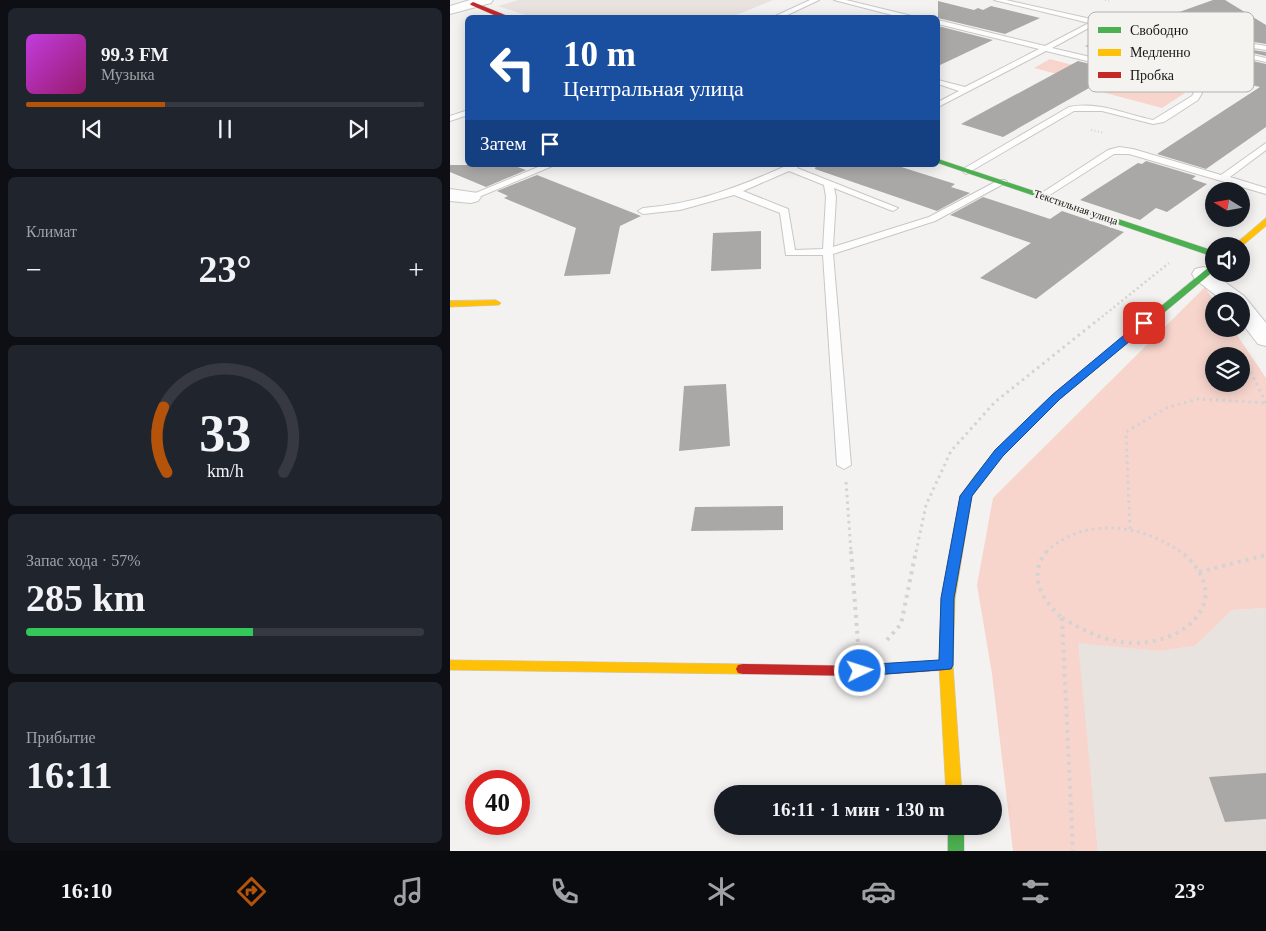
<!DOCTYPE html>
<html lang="ru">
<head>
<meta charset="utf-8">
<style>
  :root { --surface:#171b24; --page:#20242c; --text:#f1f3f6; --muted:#9ea1a6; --line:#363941; --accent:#b45309 }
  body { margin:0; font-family:"Times New Roman",serif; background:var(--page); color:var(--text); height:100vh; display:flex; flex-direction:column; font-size:19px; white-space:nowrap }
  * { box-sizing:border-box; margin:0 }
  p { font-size:16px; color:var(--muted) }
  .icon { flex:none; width:28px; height:28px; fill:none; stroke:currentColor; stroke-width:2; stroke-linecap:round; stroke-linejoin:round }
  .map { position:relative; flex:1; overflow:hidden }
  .details { display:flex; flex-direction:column; gap:8px; padding:8px; background:#0d0f14; width:450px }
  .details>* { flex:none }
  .banner { position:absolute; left:15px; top:15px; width:475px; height:152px; border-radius:8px; box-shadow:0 2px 12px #0003; background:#1a4fa0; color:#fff; overflow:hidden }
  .needle { width:32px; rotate:281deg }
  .fabs { position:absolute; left:755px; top:182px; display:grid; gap:10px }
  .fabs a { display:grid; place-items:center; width:45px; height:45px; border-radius:50%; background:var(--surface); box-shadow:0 2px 12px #0003; font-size:25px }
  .speed { position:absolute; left:15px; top:770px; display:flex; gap:10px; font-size:25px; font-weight:700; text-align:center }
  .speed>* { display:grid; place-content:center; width:65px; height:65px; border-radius:50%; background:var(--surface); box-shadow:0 2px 12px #0003; line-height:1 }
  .speed .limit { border:8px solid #d22; background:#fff; color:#111 }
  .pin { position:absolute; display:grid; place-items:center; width:42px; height:42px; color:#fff; margin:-21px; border-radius:10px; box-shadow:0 2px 8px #0006 }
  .me { position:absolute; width:55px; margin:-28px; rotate:86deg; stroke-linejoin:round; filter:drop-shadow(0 0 4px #0008) }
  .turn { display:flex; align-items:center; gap:18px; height:105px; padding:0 15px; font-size:22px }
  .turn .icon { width:65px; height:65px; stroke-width:2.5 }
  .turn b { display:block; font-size:35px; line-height:42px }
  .then { display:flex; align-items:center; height:48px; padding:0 15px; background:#0003; gap:10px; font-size:19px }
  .big { font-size:38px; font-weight:800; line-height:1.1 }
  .details .card { flex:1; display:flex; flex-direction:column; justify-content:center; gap:8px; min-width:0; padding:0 18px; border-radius:8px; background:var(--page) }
  .details .dial { align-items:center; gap:0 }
  .dial svg { height:130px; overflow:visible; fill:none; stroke:var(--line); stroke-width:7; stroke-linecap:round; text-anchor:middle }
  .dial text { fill:var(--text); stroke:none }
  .song { display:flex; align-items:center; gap:15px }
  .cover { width:60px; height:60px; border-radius:8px; background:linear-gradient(135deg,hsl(290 70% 55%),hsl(320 70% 35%)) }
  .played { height:5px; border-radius:2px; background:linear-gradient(90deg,var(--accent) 35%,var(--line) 35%) }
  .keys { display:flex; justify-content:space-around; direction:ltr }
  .heat { display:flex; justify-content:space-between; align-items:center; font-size:28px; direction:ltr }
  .charge { height:8px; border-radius:4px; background:linear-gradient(90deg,#34c759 57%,var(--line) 0) }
  .trip { position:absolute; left:264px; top:785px; width:288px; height:50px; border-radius:25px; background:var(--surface); box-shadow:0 2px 12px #0003; font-weight:800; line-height:50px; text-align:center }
  .tab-bar { display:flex; height:80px; justify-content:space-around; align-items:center; background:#090b0e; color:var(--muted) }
  .tab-bar .icon { width:35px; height:35px }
  .tab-bar .current { color:var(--accent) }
  .tab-bar b { font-size:22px; color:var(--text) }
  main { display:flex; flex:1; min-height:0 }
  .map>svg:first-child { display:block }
  .built { fill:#e8e3de }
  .green { fill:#f7d5cc; fill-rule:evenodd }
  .building { fill:#a9a8a6 }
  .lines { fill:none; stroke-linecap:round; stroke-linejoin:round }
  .lane-casing { stroke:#c8c7c5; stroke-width:2 }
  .street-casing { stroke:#c8c7c5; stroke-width:2 }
  .fast-casing { stroke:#c8c7c5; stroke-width:1 }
  .slow-casing { stroke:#c8c7c5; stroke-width:1 }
  .jam-casing { stroke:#c8c7c5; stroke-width:1 }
  .path-far3 { stroke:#d4d3d3; stroke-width:2; stroke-dasharray:1 2.5; stroke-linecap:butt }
  .path-far2 { stroke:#d4d3d3; stroke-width:2.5; stroke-dasharray:2 3; stroke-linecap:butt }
  .path-far1 { stroke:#d4d3d3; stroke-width:3; stroke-dasharray:2.5 4; stroke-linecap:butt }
  .path { stroke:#d4d3d3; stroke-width:4; stroke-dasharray:3 5; stroke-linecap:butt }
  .lane { fill:#fdfdfd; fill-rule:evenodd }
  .street { fill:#fdfdfd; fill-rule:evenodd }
  .fast { fill:#4caf50; fill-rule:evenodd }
  .slow { fill:#ffc107; fill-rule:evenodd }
  .jam { fill:#c62828; fill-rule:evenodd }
  .route { fill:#1a73e8; stroke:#114b97 }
  .labels { text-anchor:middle; stroke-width:4.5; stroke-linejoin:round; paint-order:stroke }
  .far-street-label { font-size:11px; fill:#181716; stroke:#f5f3ef }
  .key { fill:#f5f3ef; stroke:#b3b1ae; stroke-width:1 }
  .key-label { font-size:14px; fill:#181716 }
</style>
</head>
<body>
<main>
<section class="details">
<div class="card">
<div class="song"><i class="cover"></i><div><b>99.3 FM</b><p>Музыка</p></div></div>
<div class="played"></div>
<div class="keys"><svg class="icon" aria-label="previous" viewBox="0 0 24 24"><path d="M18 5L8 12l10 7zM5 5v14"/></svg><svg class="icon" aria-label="pause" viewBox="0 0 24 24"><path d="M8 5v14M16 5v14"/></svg><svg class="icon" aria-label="next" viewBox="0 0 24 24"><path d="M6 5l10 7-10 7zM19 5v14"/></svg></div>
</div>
<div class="card"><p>Климат</p>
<div class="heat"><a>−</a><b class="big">23°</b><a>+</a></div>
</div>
<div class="card dial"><svg viewBox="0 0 100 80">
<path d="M14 69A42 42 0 1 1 86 69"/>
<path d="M14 69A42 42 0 0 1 12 29" stroke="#b45309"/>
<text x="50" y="56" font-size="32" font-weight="700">33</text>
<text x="50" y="72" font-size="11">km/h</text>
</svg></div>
<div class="card"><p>Запас хода · 57%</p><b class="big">285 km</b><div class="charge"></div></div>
<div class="card"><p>Прибытие</p><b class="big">16:11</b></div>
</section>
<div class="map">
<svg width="816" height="851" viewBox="0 0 816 851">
  <rect width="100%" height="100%" fill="#f4f2f0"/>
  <path class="built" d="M 68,0 L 323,0 L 279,18 L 84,18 L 48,6 Z
    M 816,608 L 816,851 L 648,851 L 627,642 L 709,651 L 745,646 L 782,610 Z"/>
  <path class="green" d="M 600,59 L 630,67 L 615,76 L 584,68 Z
    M 673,77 L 735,93 L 712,108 L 648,91 Z
    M 755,287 L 764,301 L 764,329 L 783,329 L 816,378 L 816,608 L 782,610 L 745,646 L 709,651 L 628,643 L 648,851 L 563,851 L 542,674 L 527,585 L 543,498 ZM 791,356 L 791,384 L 764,384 L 764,356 Z"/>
  <path class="building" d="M 763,0 L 775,0 L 816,25 L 816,44 L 768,36 L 740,25 L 734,27 L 734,31 L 766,44 L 816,52 L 816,56 L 687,27 Z
    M 488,1 L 524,10 L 528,8 L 533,10 L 541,6 L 590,18 L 555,34 L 488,18 Z
    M 488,26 L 543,40 L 488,66 Z
    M 674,32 L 816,64 L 816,127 L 756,169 L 707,154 L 810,87 L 692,58 L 680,64 L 639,55 L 649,50 L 635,46 Z
    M 628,61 L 669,71 L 553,137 L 511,124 Z
    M 696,161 L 746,176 L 742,179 L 757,184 L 717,212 L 706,208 L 690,220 L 630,200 L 688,163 L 692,164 Z
    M 0,165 L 62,165 L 76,170 L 36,187 L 0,172 Z
    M 366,165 L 445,165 L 505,184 L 501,187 L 520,193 L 487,211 L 365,169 Z
    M 87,175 L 191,216 L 170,226 L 160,274 L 114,276 L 126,228 L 54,198 L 58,196 L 47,191 Z
    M 533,197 L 600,219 L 612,211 L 674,232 L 586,299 L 530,278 L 581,243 L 500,215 Z
    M 311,231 L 311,269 L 261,271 L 263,233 Z
    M 276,384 L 280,446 L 229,451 L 234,386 Z
    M 333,506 L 333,530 L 241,531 L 245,507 Z
    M 816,773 L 816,819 L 775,822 L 759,777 Z"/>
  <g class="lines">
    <defs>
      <path id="lane" d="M 360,0 L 369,0 L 331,18 L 321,18 Z
        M 384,0 L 396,0 L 470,18 L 438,18 L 442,15 Z
        M 544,0 L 556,0 L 816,58 L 816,62 L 646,24 L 602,48 L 738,80 L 745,83 L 752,93 L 748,100 L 714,122 L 703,124 L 652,111 L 624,111 L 516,174 L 512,171 L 513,169 L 619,107 C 648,101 675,114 703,120 L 742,96 L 744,93 L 739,87 L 732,84 L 596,51 L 488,107 L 488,102 L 509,91 L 488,84 L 488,80 L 515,87 L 589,49 L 488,24 L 488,20 L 595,46 L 639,23 Z
        M 739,27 L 768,38 L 816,46 L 816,50 L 766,42 L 737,30 L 735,29 Z
        M 18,110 L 18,115 L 0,121 L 0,116 Z
        M 816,143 L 816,150 L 780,177 L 816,188 L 816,194 L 679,154 L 664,154 L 595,198 L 592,199 L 587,196 L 658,150 L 669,147 L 683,149 L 771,175 Z
        M 93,165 L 105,165 L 24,199 L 18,199 L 16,197 Z
        M 338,165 L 350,165 L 347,168 L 448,208 L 443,211 L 440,210 L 384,188 L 386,197 L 383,247 L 479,217 L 549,180 L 555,180 L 557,182 L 485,221 L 383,254 L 401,465 L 394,469 L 387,465 L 373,255 L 336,255 L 330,213 L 284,195 L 230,210 L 193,214 L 188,211 L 193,208 C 246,204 291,186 338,165 ZM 339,171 L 374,185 L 376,197 L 373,249 L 345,250 L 338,209 L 293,191 Z"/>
      <path id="street" d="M 20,0 L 43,0 L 41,3 L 0,14 L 0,6 Z
        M 0,189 L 28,193 L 31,197 L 28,201 L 21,203 L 0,201 Z
        M 753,267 L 761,269 L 764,274 L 794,296 L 816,323 L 816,346 L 808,344 L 791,322 L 791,301 L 773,301 L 745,279 L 742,274 L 745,269 Z"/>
      <path id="fast" d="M 488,159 L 764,251 L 764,257 L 488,163 Z
        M 764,263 L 764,271 L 610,399 L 553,455 L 534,480 L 526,480 L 524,477 L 545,451 L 602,395 Z
        M 498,826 L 514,826 L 514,851 L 498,851 Z"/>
      <path id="slow" d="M 816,218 L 816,226 L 791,247 L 783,246 Z
        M 46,300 L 51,303 L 49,305 L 0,307 L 0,301 Z
        M 530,473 L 536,477 L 522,496 L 505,599 L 503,665 L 512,794 L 496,794 L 489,665 L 491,599 L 510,496 L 526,474 Z
        M 0,660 L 293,664 L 298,665 L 300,669 L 298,673 L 293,674 L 0,670 Z"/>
      <path id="jam" d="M 23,2 L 60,17 L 61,18 L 51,18 L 21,5 L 20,4 Z
        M 496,660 L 501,661 L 503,665 L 501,669 L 496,670 L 410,676 L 293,674 L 288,673 L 286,669 L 288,665 L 293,664 L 410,666 Z"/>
    </defs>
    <use href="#lane" class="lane-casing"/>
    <use href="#street" class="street-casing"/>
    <use href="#fast" class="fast-casing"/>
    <use href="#slow" class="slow-casing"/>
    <use href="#jam" class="jam-casing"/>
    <path class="path-far3" d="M 655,0 L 659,1
      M 641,130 L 654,133"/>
    <path class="path-far2" d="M 648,320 L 719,263"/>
    <path class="path-far1" d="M 792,354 L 816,403
      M 396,482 L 401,552
      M 680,529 L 676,432 L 716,408 L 748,399 L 816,403
      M 466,552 L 476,505 L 501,451 L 545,402 L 649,319
      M 596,552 C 634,516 691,524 731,552"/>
    <path class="path" d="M 401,551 L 408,643
      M 597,551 C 577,575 592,600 612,618
      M 749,572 L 816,555
      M 612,618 C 634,631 654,641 680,643 C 739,645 787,596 730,551
      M 612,618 L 623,851
      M 437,640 L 451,624 L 466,551"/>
    <use href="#lane" class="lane"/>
    <use href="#street" class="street"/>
    <use href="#fast" class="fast"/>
    <use href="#slow" class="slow"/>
    <use href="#jam" class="jam"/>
  </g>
  <path class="route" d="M 694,320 L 698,321 L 698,326 L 610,399 L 553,456 L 522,496 L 504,598 L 503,665 L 501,669 L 410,676 L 405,675 L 403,671 L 405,667 L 410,665 L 489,660 L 491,598 L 510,496 L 545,450 L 602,395 L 691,321 Z"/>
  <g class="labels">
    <g class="far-street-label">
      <text transform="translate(626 207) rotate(19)" y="4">Текстильная улица</text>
    </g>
  </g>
  <rect x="638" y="12" width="166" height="80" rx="8" class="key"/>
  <rect x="648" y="27" width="23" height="6" fill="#4caf50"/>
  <rect x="648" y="49" width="23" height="7" fill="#ffc107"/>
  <rect x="648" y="72" width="23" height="6" fill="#c62828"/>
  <g class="key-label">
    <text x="680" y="35">Свободно</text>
    <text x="680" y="57">Медленно</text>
    <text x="680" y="80">Пробка</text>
  </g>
</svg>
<div class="fabs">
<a><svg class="needle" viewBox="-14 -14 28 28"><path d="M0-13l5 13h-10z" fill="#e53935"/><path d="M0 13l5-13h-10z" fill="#9ea1a6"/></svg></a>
<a><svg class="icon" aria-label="sound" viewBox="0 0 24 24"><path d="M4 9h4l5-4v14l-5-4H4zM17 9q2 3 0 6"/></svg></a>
<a><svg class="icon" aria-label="search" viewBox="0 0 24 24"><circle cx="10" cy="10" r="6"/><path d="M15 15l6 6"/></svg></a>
<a><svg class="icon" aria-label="layers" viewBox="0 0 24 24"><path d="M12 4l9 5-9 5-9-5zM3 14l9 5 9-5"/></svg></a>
</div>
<div class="speed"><div class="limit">40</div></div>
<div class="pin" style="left:694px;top:323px;background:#d93025"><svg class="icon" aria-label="arrive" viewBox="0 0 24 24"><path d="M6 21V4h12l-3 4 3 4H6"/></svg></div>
<svg class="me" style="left:410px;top:671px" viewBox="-20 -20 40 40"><circle r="17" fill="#1a73e8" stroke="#fff" stroke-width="3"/><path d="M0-11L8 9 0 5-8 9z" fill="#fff"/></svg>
<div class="trip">16:11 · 1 мин · 130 m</div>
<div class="banner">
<div class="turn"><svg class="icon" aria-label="left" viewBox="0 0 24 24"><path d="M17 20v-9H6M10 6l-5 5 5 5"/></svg><div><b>10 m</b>Центральная улица</div></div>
<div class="then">Затем<svg class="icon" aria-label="arrive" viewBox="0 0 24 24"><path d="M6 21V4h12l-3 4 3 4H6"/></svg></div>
</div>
</div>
</main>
<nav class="tab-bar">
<b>16:10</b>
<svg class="icon current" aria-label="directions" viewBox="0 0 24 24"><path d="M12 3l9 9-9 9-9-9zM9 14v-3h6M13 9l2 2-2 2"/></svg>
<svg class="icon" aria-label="music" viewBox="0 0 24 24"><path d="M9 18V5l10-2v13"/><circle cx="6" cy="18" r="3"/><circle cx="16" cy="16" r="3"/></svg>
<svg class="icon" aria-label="phone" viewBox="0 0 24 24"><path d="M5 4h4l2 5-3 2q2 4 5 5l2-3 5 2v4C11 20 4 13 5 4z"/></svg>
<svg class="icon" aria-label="climate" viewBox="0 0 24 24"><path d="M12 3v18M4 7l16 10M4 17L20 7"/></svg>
<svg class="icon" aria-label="car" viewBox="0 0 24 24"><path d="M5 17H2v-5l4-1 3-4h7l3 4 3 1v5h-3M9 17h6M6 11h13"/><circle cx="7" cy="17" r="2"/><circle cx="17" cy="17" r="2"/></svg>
<svg class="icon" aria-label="filters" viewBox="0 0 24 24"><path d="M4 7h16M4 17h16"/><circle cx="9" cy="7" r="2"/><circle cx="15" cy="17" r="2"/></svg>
<b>23°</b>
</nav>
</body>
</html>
